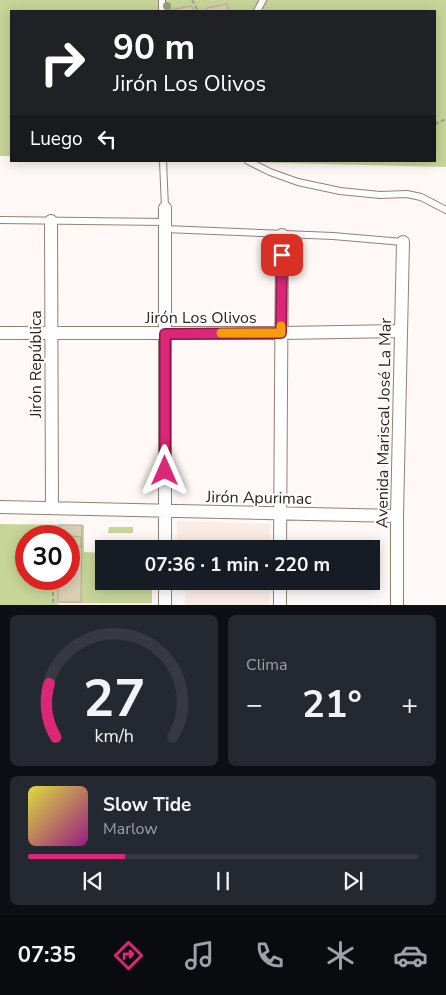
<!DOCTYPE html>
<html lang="es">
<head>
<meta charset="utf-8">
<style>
  :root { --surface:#171b24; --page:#242831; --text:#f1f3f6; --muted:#9ea1a6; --line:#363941; --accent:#db2777 }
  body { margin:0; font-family:"Nunito Sans",sans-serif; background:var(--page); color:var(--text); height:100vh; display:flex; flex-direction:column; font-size:19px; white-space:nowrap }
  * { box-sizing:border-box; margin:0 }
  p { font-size:16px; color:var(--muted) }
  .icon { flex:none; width:28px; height:28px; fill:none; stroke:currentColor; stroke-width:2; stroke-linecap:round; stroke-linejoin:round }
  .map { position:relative; height:605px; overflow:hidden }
  .panel { display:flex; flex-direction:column; gap:10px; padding:10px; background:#0d0f14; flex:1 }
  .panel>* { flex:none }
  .top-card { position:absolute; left:10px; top:10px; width:426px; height:152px; border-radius:0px; box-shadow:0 2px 12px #0003; background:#202124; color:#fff; overflow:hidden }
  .speed { position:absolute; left:15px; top:525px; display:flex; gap:10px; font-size:25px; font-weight:700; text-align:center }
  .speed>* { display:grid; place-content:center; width:65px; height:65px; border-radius:50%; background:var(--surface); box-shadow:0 2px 12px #0003; line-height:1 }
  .speed .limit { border:8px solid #d22; background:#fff; color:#111 }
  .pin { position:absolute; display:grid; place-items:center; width:42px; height:42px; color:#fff; margin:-21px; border-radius:10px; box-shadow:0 2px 8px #0006 }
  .me { position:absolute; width:55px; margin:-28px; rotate:0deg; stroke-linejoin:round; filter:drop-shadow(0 0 4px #0008) }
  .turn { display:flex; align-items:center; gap:18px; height:105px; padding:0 20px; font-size:22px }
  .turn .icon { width:65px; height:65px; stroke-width:2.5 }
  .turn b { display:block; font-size:35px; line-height:42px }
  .then { display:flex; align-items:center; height:48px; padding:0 20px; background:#0003; gap:10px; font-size:19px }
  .big { font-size:38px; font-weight:700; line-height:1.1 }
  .panel .widget { flex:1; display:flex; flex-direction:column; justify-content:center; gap:8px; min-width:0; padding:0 18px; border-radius:8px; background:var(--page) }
  .panel .dial { align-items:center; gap:0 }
  .dial svg { height:130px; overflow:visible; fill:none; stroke:var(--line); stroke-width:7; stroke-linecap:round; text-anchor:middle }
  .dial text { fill:var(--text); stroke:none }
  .song { display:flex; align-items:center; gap:15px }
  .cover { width:60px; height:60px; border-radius:8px; background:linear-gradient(135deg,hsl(60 70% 55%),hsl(310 70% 35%)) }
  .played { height:5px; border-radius:2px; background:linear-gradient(90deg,var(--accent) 25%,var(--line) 25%) }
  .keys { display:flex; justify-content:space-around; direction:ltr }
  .heat { display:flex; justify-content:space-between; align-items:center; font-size:28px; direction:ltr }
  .panel .tiles { flex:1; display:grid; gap:10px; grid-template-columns:1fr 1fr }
  .widget:last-child { grid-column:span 2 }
  .trip { position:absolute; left:95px; top:540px; width:285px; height:50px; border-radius:0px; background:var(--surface); box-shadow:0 2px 12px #0003; font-weight:700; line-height:50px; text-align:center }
  .menu { display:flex; height:80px; justify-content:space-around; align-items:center; background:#090b0e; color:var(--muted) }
  .menu .icon { width:35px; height:35px }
  .menu .active { color:var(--accent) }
  .menu b { font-size:22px; color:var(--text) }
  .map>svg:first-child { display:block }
  .built { fill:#fbede6 }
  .green { fill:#c8d598; fill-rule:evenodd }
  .building { fill:#daceb6; stroke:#b6aa93; fill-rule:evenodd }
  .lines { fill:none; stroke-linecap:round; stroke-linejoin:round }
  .service-casing { stroke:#977f73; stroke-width:8 }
  .minor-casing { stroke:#977f73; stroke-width:14 }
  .path { stroke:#a39c98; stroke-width:2; stroke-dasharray:4 2.5; stroke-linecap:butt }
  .service { stroke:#fff; stroke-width:6 }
  .minor { stroke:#fff; stroke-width:12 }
  .tree { fill:#9b9e7e }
  .route-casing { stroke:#8e194d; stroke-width:12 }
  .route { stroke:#db2777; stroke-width:9 }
  .slow { stroke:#f59e0b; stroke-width:9 }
  .labels { text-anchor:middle; stroke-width:4; stroke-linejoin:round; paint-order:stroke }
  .street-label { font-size:16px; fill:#2d231e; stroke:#fff }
</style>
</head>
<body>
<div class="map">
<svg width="446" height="605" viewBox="0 0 446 605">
  <rect width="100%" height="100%" fill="#fef9f6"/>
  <path class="built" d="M 177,521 L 270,524 L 270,549 L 177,549 Z
    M 177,581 L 270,581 L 270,605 L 185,605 L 185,591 L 177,591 Z
    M 58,603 L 109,602 L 152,603 L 152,605 L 58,605 Z"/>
  <path class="green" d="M 0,0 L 446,0 L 446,167 L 206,161 L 435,161 L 435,11 L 11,11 L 11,156 L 0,156 Z
    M 0,524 L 84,525 L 84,552 L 104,553 L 104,581 L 152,581 L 152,603 L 58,603 L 58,605 L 0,605 ZM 26,536 L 69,536 L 69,579 L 26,579 Z
    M 109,527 L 133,527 L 133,533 L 108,533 Z"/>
  <path class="building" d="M 227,4 L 228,11 L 207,11 L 207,8 Z
    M 192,6 L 193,11 L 170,11 L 170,10 Z
    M 59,525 L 82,525 L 81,602 L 58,602 L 58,579 L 69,579 L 69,536 L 59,536 ZM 72,536 L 81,537 L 81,547 L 72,546 Z"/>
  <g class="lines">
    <defs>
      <path id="service" d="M 162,11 L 162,0
        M 257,11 L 263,0
        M 163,161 L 165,208
        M 248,161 L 270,172 L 298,182 L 340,191 L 380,195 L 407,194 L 421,197 L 446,210
        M 0,220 L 165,222
        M 165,229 L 333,236 L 403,242"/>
      <path id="minor" d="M 165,208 L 165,549
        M 51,221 L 52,508
        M 0,333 L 281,333 L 401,331
        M 0,507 L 397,516
        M 280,549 L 282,235
        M 280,581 L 280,605
        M 165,605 L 165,581
        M 397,605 L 397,516 L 403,242"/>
    </defs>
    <use href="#service" class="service-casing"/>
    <use href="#minor" class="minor-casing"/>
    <path class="path" d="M 192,0 L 198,11
      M 435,124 L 446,119
      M 53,579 L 53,605"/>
    <use href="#service" class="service"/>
    <use href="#minor" class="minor"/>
  </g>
  <circle class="tree" cx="167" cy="6" r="4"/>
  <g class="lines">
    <defs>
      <path id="route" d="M 165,471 L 165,334 L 281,333 L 282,255"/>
    </defs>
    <use href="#route" class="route-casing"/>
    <use href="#route" class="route"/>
    <path class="slow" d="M 221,333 L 281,333 L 281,326"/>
  </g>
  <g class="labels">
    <g class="street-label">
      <text x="201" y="323">Jirón Los Olivos</text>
      <text transform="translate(35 364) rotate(-90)" y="6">Jirón República</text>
      <text transform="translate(383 423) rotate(-89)" y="6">Avenida Mariscal José La Mar</text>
      <text transform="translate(259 497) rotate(1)" y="6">Jirón Apurimac</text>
    </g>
  </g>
</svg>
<div class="speed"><div class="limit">30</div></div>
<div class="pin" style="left:282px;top:255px;background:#d93025"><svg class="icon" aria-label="arrive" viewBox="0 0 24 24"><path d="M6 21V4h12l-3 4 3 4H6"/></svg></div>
<svg class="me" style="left:165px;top:471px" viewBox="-20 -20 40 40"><path d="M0-17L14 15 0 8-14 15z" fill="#db2777" stroke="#fff" stroke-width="4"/></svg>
<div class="trip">07:36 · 1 min · 220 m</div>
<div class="top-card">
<div class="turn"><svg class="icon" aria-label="right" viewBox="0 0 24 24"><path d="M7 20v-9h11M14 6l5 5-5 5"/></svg><div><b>90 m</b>Jirón Los Olivos</div></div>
<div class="then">Luego<svg class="icon" aria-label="left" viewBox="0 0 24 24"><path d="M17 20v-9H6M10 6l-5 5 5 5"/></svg></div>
</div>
</div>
<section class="panel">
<div class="tiles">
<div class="widget dial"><svg viewBox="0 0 100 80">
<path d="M14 69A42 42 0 1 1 86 69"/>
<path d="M14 69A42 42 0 0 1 10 36" stroke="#db2777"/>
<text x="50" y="56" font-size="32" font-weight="700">27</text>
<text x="50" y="72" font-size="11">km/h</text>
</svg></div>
<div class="widget"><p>Clima</p>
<div class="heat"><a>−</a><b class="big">21°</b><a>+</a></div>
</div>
<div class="widget">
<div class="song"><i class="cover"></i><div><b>Slow Tide</b><p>Marlow</p></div></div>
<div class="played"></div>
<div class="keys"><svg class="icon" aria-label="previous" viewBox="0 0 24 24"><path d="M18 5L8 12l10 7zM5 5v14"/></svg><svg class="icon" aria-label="pause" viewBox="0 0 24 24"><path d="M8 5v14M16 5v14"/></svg><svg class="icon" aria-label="next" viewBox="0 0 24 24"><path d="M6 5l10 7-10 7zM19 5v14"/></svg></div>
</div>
</div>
</section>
<nav class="menu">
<b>07:35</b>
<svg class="icon active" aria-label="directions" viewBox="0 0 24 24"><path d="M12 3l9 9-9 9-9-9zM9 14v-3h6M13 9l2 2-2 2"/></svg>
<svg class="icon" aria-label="music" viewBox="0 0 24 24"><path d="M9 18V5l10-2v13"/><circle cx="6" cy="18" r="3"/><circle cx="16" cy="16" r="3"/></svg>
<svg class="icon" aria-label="phone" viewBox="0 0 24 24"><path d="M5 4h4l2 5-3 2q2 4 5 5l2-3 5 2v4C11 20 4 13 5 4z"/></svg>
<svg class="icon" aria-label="climate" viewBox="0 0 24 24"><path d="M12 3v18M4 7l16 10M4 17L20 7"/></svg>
<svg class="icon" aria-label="car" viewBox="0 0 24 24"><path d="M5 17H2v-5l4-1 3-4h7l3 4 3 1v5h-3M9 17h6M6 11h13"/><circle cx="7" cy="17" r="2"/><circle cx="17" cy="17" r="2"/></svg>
</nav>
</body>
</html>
